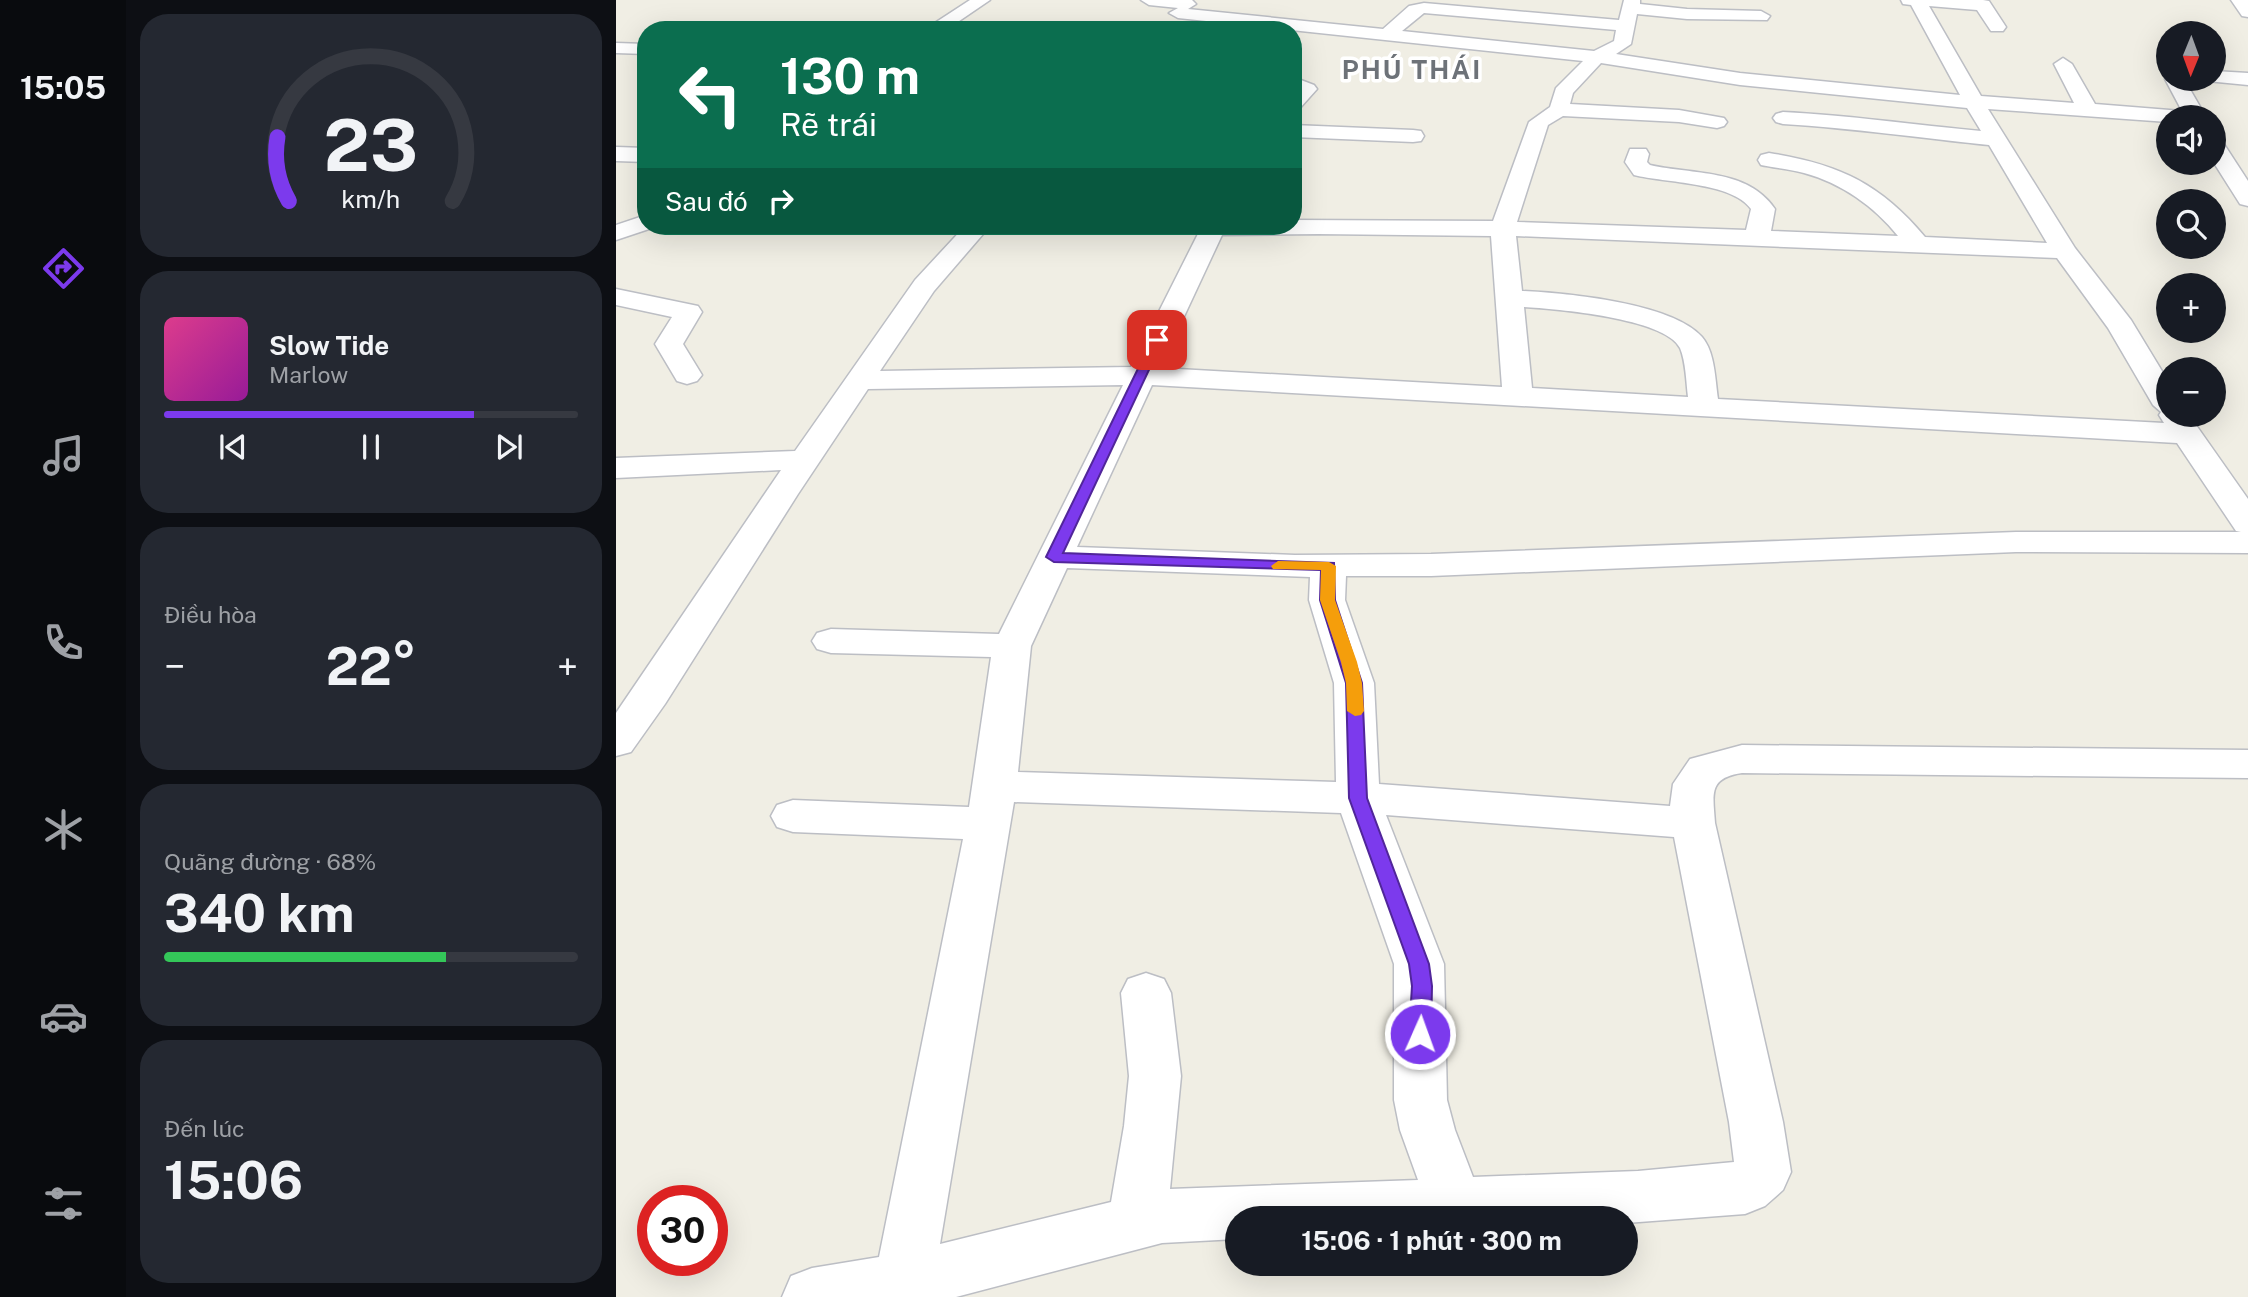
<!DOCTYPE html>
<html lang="vi">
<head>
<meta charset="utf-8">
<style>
  :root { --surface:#171b24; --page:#242831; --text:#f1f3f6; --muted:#9ea1a6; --line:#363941; --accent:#7c3aed }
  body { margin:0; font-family:"Public Sans",sans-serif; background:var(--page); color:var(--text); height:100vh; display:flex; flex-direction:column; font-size:26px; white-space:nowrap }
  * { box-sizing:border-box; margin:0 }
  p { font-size:23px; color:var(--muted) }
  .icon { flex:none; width:38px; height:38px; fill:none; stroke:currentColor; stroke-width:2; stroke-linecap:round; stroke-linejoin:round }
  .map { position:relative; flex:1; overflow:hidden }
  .details { display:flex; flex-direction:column; gap:14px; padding:14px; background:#0d0f14; width:490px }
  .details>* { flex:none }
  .top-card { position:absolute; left:21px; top:21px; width:665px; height:214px; border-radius:28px; box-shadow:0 7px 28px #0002; background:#0b6e4f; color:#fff; overflow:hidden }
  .needle { width:46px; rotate:181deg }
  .buttons { position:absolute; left:1540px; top:21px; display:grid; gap:14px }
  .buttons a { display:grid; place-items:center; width:70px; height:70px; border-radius:50%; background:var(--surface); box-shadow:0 7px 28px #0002; font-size:35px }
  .speed { position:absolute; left:21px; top:1185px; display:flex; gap:14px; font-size:35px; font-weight:700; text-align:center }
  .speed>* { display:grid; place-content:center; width:91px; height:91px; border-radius:50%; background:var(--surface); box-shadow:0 7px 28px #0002; line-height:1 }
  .speed .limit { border:10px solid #d22; background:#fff; color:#111 }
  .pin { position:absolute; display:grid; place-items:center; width:60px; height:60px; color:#fff; margin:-30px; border-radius:14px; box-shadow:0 4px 10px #0006 }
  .me { position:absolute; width:77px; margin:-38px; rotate:2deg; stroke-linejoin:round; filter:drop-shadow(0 0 5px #0008) }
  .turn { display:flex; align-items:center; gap:24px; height:147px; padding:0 28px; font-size:32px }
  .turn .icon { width:91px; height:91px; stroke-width:2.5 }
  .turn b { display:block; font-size:49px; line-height:60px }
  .then { display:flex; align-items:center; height:66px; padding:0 28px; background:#0003; gap:14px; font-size:26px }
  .big { font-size:52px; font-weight:700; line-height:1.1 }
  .details .tile { flex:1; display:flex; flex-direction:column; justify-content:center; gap:10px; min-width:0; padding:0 24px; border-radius:28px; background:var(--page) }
  .details .dial { align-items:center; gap:0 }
  .dial svg { height:182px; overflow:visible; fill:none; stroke:var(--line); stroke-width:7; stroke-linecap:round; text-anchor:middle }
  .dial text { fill:var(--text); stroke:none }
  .song { display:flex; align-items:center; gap:21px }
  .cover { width:84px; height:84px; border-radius:10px; background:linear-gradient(135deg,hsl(330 70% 55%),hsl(300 70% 35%)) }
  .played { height:7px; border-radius:4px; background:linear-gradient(90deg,var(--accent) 75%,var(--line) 75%) }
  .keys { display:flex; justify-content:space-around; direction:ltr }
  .heat { display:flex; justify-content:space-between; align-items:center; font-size:38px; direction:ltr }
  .charge { height:10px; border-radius:5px; background:linear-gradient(90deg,#34c759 68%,var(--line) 0) }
  .trip { position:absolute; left:609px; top:1206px; width:413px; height:70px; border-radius:35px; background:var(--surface); box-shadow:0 7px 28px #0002; font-weight:700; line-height:70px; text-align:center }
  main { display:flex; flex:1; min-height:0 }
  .menu { display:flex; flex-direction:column; width:126px; justify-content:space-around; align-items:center; background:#090b0e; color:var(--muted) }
  .menu .icon { width:49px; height:49px }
  .menu .selected { color:var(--accent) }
  .menu b { font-size:32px; color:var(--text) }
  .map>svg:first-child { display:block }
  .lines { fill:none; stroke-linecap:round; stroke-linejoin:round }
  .minor-casing { stroke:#bcbec4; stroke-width:3 }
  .minor { fill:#fff; fill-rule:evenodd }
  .route { fill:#7c3aed; stroke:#51269a; stroke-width:2 }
  .slow { fill:#f59e0b }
  .labels { text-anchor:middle; stroke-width:7; stroke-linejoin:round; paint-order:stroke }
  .far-district-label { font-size:26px; font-weight:bold; letter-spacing:2px; fill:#6d7278; stroke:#fff }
</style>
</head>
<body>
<main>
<nav class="menu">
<b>15:05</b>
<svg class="icon selected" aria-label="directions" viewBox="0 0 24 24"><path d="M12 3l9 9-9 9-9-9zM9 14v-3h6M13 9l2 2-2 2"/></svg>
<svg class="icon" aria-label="music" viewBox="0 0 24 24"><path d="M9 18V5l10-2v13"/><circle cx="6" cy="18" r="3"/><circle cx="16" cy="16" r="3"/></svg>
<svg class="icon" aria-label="phone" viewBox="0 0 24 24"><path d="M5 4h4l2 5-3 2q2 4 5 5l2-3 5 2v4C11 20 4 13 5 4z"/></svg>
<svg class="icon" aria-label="climate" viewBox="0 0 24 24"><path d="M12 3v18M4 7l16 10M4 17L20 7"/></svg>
<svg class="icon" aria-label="car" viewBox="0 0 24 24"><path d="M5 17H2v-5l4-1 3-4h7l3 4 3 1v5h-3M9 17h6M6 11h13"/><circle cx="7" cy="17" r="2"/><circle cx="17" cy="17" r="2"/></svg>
<svg class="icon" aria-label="filters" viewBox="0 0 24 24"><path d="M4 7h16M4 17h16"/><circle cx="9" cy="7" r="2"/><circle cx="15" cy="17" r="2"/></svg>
</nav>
<section class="details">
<div class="tile dial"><svg viewBox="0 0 100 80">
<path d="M14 69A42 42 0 1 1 86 69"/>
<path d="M14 69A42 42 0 0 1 9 41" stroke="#7c3aed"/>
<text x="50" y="56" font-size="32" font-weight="700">23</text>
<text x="50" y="72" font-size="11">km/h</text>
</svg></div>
<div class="tile">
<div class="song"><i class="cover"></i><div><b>Slow Tide</b><p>Marlow</p></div></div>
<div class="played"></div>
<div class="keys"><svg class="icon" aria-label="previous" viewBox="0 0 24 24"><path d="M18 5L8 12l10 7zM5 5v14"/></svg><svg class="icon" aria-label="pause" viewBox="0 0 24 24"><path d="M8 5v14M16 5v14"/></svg><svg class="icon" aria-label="next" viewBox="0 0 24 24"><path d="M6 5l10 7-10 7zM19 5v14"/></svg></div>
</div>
<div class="tile"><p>Điều hòa</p>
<div class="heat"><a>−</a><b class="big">22°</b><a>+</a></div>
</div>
<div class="tile"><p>Quãng đường · 68%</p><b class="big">340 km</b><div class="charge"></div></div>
<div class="tile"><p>Đến lúc</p><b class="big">15:06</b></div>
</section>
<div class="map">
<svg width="1632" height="1297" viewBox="0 0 1632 1297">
  <rect width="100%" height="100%" fill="#f0eee4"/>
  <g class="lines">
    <defs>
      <path id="minor" d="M 354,0 L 374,0 L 330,30 L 308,30 Z
        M 525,0 L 576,0 L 580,4 L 572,9 L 767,29 L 793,6 L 808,3 L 1003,20 L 1008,0 L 1024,0 L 1024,4 L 1071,9 L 1145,11 L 1154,16 L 1151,20 L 1071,19 L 1021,14 L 1015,44 L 1000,54 L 1124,73 L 1344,95 L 1295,5 L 1287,4 L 1285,0 L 1367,0 L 1373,1 L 1390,27 L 1387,31 L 1375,31 L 1361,10 L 1313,6 L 1365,96 L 1458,103 L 1438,64 L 1447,58 L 1456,64 L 1479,104 L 1566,111 L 1549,79 L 1552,75 L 1552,79 L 1568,79 L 1590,117 L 1552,117 L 1552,122 L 1372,109 L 1459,248 L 1515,320 L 1552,381 L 1552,415 L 1573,415 L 1632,499 L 1632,553 L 1400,552 L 815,576 L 730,576 L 729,600 L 758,683 L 763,784 L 1054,806 L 1057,784 L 1074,759 L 1126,745 L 1632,750 L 1632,778 L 1126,773 C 1092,778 1097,794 1099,823 L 1167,1122 L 1175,1172 L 1167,1190 L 1149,1206 L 1129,1214 L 1010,1223 L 1010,1218 L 621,1218 L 621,1239 L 546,1243 L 340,1297 L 166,1297 L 175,1276 L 196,1268 L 263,1257 L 347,839 L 177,832 L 161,827 L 155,816 L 161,805 L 177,800 L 353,807 L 375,657 L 215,653 L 201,649 L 196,641 L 201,633 L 215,629 L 383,634 L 507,385 L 252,389 L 182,494 L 49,704 L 15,752 L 0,756 L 0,713 L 165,470 L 0,478 L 0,458 L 179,451 L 299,280 L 349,226 L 374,226 L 318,291 L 264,371 L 515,367 L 586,226 L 677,226 L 677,220 L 877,221 L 913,122 L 934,107 L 940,88 L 967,61 L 562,18 L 553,13 L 562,8 L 533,5 ZM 808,13 L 1000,30 L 998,41 L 978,51 L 786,31 ZM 985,63 L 1124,85 L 1351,108 L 1365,131 C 1299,125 1233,115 1167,112 L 1160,114 L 1157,118 L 1160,122 L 1167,124 C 1236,128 1304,138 1373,145 L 1431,243 L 1309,237 C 1264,183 1222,164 1153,153 L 1145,155 L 1142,160 L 1145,165 C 1159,168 1174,169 1188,173 C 1225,183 1258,206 1282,236 L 1155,231 L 1159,209 C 1131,168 1077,175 1034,165 L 1031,162 L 1033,154 L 1030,149 L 1014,149 L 1009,162 L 1018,175 C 1049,183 1116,182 1135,209 L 1130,230 L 901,222 L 932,125 L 947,116 L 1063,122 L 1101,128 L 1108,126 L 1111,122 L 1108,118 L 1063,110 L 954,104 L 957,93 ZM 703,234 L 875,236 L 886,387 L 544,368 L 606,235 ZM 900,236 L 1441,258 L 1492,328 L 1537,405 L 1545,412 L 1543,415 L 1548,423 L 1102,399 C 1099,379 1099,352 1086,337 C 1056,303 950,293 906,291 ZM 908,307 C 940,309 1049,318 1064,348 C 1070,362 1070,382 1072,397 L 916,388 ZM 536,385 L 1561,443 L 1620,531 L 1625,532 L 1400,532 L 815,554 L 679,555 L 461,547 ZM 451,568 L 694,577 L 693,600 L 718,683 L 720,782 L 402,772 L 415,646 ZM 398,802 L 725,813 L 778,964 L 778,1100 L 784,1130 L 802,1180 L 554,1189 L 565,1076 L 555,993 L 548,979 L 530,973 L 512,979 L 505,993 L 513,1076 L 508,1126 L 495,1202 L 324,1244 ZM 770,815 L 1058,837 L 1113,1122 L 1118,1162 L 1022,1171 L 857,1177 L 839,1130 L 831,1100 L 828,964 Z
        M 1615,0 L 1632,0 L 1632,17 L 1626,16 Z
        M 0,43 L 30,44 L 30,54 L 0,53 Z
        M 1598,71 L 1632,73 L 1632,85 L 1591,81 L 1590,79 L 1598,79 Z
        M 677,77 L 698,85 L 701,89 L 684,108 L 677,110 Z
        M 677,125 L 797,130 L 805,131 L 808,136 L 805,141 L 797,142 L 677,137 Z
        M 1598,140 L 1606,141 L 1632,181 L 1632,206 L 1624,204 L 1598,163 Z
        M 0,147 L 30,148 L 30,162 L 0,161 Z
        M 30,215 L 30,226 L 39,227 L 0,240 L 0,225 Z
        M 0,289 L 82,306 L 86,312 L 67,344 L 86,375 L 81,381 L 71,384 L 61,381 L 39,344 L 56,317 L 0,305 Z"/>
    </defs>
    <use href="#minor" class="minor-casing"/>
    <use href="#minor" class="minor"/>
  </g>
  <path class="route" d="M 537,338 L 547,340 L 447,553 L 718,563 L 719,600 L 746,683 L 751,798 L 813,964 L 816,986 L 815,1034 L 812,1040 L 804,1043 L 797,1040 L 793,1034 L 796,986 L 793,964 L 733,798 L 730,683 L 704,600 L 705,570 L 438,562 L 430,557 Z"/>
  <path class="slow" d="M 662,561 L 713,562 L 720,566 L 719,600 L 741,662 L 746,683 L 748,711 L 745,715 L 739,716 L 731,711 L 730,683 L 725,662 L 704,600 L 705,570 L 657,569 L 655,566 Z"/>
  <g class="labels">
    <g class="far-district-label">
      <text x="796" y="79">PHÚ THÁI</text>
    </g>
  </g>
</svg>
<div class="buttons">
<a><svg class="needle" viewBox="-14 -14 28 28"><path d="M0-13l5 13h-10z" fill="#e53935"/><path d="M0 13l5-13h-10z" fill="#9ea1a6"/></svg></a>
<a><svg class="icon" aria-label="sound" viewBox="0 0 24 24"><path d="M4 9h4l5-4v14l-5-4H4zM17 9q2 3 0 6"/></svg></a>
<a><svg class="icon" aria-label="search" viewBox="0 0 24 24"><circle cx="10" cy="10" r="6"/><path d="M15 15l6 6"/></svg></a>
<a>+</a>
<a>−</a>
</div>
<div class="speed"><div class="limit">30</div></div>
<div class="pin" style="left:541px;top:340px;background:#d93025"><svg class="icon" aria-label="arrive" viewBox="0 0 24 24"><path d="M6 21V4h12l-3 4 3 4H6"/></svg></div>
<svg class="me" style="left:804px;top:1034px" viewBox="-20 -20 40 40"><circle r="17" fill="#7c3aed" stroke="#fff" stroke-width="3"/><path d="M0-11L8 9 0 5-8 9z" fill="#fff"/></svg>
<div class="trip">15:06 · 1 phút · 300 m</div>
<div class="top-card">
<div class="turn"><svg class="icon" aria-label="left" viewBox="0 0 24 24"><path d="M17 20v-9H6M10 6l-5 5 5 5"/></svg><div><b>130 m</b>Rẽ trái</div></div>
<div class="then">Sau đó<svg class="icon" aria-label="right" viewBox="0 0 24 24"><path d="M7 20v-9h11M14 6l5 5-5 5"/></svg></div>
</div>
</div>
</main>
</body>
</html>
